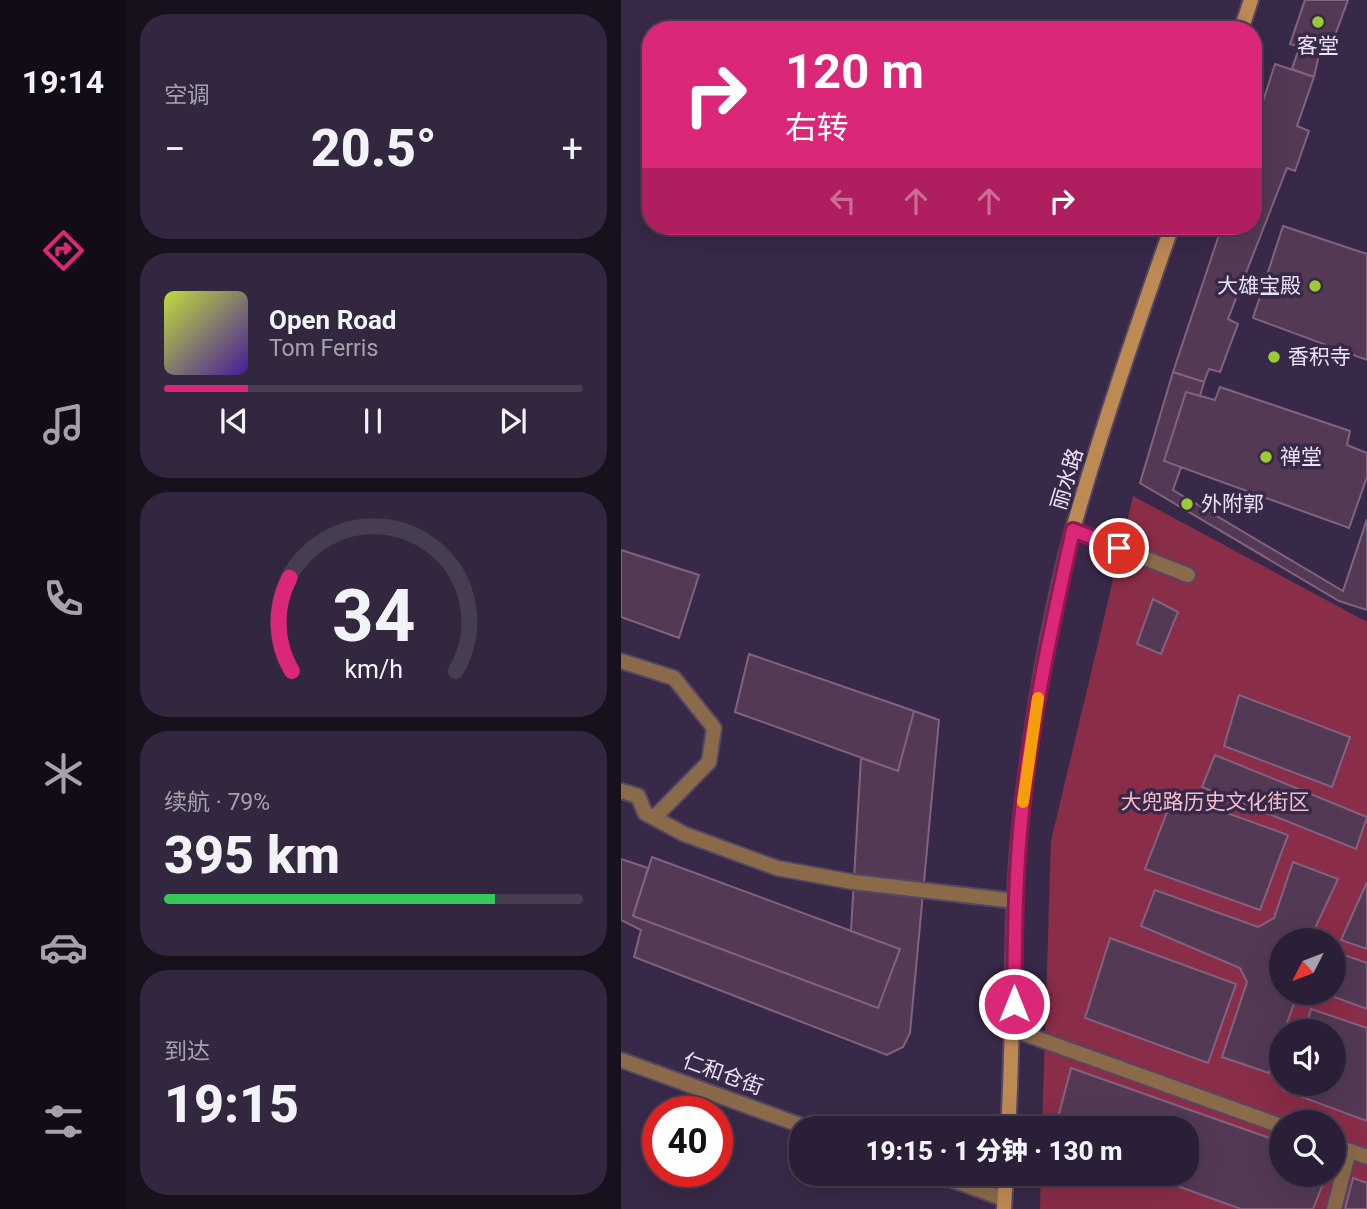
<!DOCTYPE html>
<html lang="zh">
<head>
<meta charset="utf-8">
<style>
  :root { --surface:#2a1f36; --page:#32273e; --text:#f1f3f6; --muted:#a5a2ad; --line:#463d51; --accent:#db2777 }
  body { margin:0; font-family:Roboto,"Noto Sans SC",sans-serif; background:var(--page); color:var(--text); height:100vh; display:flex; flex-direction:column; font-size:26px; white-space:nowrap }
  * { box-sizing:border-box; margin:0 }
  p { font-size:23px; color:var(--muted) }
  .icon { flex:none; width:38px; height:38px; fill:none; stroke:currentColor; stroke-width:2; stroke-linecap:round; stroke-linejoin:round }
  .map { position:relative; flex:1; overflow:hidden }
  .sheet { display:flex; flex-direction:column; gap:14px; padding:14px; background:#17111e; width:495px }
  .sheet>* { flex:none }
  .banner { position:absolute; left:21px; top:21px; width:620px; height:214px; border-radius:28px; box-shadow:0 7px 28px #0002,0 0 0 2px var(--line); background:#db2777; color:#fff; overflow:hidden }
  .needle { width:46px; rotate:228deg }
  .controls { position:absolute; left:648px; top:928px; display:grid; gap:14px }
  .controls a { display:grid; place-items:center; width:77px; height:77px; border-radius:50%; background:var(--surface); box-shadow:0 7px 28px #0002,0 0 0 2px var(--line); font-size:35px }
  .speed { position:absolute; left:21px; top:1096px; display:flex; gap:14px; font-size:35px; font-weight:700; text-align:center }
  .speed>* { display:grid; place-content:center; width:91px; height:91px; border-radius:50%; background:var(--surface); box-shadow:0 7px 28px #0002,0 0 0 2px var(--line); line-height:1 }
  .speed .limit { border:10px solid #d22; background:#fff; color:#111 }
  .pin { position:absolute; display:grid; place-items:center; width:60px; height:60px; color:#fff; margin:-30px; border:4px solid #fff; border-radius:50%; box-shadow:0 2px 7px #0007 }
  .me { position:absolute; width:77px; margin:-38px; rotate:0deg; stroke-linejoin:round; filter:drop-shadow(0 0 5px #0008) }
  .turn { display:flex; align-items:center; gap:24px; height:147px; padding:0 28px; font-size:32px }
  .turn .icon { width:91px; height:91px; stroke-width:2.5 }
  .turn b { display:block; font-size:49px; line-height:60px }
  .lanes { display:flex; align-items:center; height:66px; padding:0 28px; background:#0003; justify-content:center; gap:35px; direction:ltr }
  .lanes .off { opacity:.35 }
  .big { font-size:52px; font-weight:800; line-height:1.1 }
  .sheet .tile { flex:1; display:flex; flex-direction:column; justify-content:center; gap:10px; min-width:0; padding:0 24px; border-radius:28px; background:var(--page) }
  .sheet .dial { align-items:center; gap:0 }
  .dial svg { height:182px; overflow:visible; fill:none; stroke:var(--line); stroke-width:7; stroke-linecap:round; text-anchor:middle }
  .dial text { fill:var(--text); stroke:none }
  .song { display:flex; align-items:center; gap:21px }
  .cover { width:84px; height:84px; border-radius:10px; background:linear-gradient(135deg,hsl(70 70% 55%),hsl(260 70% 35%)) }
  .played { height:7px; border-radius:4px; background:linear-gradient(90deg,var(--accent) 20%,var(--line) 20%) }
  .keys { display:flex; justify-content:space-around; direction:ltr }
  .heat { display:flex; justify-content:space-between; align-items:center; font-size:38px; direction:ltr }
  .charge { height:10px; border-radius:5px; background:linear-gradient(90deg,#34c759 79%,var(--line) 0) }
  .trip { position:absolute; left:168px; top:1116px; width:410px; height:70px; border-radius:28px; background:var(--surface); box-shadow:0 7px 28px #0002,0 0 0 2px var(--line); font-weight:800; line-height:70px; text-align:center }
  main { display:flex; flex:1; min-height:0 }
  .dock { display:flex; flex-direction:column; width:126px; justify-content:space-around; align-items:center; background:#110c16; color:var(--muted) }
  .dock .icon { width:49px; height:49px }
  .dock .active { color:var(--accent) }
  .dock b { font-size:32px; color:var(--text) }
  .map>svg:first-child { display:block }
  .green { fill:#892d48; fill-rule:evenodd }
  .building { fill:#543954; stroke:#816381; stroke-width:2 }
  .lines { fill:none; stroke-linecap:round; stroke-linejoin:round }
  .lane-casing { stroke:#554764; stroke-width:18 }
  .street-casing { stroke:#554764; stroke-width:18 }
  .secondary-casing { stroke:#554764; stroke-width:18 }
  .lane { stroke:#8b6a4a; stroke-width:14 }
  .street { stroke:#8b6a4a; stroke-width:14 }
  .secondary { stroke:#be8a54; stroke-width:14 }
  .route-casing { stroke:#8e194d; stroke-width:18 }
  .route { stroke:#db2777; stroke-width:12 }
  .slow { stroke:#f59e0b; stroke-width:12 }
  .poi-dot { fill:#9bcb33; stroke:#382948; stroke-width:2.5 }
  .labels { text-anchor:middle; stroke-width:7; stroke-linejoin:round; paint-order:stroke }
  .poi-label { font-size:21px; fill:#ebe2f6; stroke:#382948; text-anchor:start }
  .street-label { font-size:21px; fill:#ebe2f6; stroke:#382948 }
  .park-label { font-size:21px; fill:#f6bcc7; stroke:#382948 }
</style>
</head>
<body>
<main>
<nav class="dock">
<b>19:14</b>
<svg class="icon active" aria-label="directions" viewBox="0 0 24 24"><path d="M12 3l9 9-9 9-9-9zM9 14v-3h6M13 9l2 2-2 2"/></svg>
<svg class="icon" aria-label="music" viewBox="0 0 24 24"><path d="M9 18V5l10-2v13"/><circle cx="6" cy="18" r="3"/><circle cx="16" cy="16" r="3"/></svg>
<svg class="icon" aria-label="phone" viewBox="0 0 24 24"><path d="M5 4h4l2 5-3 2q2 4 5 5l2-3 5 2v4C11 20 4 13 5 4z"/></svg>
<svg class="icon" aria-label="climate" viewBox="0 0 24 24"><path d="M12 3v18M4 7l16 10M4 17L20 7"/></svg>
<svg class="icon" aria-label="car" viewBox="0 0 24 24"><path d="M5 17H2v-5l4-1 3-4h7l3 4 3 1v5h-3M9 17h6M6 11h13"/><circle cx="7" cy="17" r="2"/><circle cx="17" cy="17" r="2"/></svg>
<svg class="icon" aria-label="filters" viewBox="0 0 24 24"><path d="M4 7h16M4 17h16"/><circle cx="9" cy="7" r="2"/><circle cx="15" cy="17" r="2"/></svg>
</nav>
<section class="sheet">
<div class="tile"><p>空调</p>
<div class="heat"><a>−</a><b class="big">20.5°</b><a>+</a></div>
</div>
<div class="tile">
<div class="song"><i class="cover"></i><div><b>Open Road</b><p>Tom Ferris</p></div></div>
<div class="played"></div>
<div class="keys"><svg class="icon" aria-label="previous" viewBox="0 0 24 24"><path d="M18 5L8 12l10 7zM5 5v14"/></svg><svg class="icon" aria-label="pause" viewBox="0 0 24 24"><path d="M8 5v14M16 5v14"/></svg><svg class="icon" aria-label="next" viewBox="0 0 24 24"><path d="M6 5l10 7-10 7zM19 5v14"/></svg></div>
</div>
<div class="tile dial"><svg viewBox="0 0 100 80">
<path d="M14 69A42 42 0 1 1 86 69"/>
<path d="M14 69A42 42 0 0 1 13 28" stroke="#db2777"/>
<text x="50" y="56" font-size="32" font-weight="700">34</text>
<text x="50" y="72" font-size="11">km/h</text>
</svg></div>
<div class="tile"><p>续航 · 79%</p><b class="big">395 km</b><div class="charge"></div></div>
<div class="tile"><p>到达</p><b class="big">19:15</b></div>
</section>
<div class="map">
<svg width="746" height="1209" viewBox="0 0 746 1209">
  <rect width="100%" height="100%" fill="#382948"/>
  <path class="green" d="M 512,496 L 746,622 L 746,1209 L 419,1209 L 420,1174 L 565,1174 L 565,1129 L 421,1129 L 430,841 ZM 660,940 L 712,940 L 712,992 L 660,992 ZM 660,1031 L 712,1031 L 712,1083 L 660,1083 ZM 660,1122 L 712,1122 L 712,1174 L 660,1174 Z"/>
  <path class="building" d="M 684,0 L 727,0 L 706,57 L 669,44 Z
    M 678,48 L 698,55 L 693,77 L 671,69 Z
    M 654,64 L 693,77 L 676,126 L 688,131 L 674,171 L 666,168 L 607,319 L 617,324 L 599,372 L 588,369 L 583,382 L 552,372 L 601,226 L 632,226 L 632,132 Z
    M 662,226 L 746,254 L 746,360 L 632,318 Z
    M 552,372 L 583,382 L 579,396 L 565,392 L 543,461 L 560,467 L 552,490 L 722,591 L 746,519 L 746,610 L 718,601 L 519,483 Z
    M 599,387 L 729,431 L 726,445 L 746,453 L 746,477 L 728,528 L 543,461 L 565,392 L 594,400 Z
    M 0,550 L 78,575 L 58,638 L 0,617 Z
    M 532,599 L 557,612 L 540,654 L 516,644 Z
    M 128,654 L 293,711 L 277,771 L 114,712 Z
    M 618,695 L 729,737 L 711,787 L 603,746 Z
    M 293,711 L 318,720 L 289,1033 L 282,1047 L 266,1055 L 13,957 L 20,930 L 0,920 L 0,859 L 27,868 L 12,916 L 257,1008 L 279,949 L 230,931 L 240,758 L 277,771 Z
    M 594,755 L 746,817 L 735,849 L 581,787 Z
    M 553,794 L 667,835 L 639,910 L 524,869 Z
    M 31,857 L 279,949 L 257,1008 L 12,916 Z
    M 672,862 L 717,879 L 695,926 L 698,940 L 660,940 L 660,992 L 688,992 L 674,1001 L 663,1031 L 660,1031 L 660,1040 L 648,1073 L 601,1057 L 626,982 L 619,968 L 520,926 L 534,890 L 637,927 L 653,918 Z
    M 746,882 L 746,949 L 720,940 Z
    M 489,938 L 615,984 L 587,1063 L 464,1018 Z
    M 712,951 L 746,963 L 746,1009 L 700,992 L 712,992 Z
    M 690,1009 L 746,1028 L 746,1121 L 662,1090 L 664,1083 L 712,1083 L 712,1031 L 683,1031 Z
    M 450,1068 L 660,1142 L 660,1174 L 706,1174 L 692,1209 L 620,1209 L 523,1174 L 565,1174 L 565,1129 L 434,1129 Z
    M 732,1178 L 746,1183 L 746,1209 L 724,1209 Z"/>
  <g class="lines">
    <defs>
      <path id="lane" d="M 452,530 L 567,575
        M 0,661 L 53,678 L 93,728 L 88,762 L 33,818
        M 0,791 L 17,796 L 24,813 L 63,834 L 156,868 L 232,882 L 394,901
        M 393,1030 L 660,1126
        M 712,1145 L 746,1157
        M 713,1209 L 728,1151"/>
      <path id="street" d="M 0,1060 L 190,1129
        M 315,1174 L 383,1199"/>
      <path id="secondary" d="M 620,30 L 630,0
        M 387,1129 C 394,1019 388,909 402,800 C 413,710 428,617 452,529 C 481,427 516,326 551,226
        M 383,1209 L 385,1174"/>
    </defs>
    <use href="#lane" class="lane-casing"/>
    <use href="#street" class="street-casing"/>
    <use href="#secondary" class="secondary-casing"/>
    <use href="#lane" class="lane"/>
    <use href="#street" class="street"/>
    <use href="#secondary" class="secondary"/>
  </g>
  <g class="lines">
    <defs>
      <path id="route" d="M 393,1004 C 394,936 394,869 402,802 C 412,710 432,620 452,530 L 498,548"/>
    </defs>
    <use href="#route" class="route-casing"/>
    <use href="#route" class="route"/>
    <path class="slow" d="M 402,802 L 417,698"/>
  </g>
  <g class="poi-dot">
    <circle cx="697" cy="22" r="7"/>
    <circle cx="694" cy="286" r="7"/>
    <circle cx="653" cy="357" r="7"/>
    <circle cx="645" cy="457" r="7"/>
    <circle cx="566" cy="504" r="7"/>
  </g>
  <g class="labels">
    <g class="poi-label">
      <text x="697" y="53" text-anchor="middle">客堂</text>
      <text x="680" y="293" text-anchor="end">大雄宝殿</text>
      <text x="667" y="364">香积寺</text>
      <text x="659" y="464">禅堂</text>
      <text x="580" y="511">外附郭</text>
    </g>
    <g class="street-label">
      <text transform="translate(446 479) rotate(-73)" y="7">丽水路</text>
      <text transform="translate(102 1074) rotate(20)" y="7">仁和仓街</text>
    </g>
    <g class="park-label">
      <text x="594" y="809">大兜路历史文化街区</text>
    </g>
  </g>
</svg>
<div class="controls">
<a><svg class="needle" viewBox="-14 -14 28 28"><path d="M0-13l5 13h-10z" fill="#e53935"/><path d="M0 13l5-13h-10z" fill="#a5a2ad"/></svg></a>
<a><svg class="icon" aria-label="sound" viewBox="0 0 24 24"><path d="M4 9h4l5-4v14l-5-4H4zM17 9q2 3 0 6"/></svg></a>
<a><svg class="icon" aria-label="search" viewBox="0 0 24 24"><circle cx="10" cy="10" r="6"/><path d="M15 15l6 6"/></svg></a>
</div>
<div class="speed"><div class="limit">40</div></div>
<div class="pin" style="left:498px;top:548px;background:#d93025"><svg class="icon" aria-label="arrive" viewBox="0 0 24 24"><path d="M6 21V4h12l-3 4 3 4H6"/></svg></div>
<svg class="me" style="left:393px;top:1004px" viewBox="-20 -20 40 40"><circle r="17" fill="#db2777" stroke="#fff" stroke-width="3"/><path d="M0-11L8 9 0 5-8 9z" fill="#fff"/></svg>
<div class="trip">19:15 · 1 分钟 · 130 m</div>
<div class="banner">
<div class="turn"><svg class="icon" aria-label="right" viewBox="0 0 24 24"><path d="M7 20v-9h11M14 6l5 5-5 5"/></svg><div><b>120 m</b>右转</div></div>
<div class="lanes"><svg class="icon off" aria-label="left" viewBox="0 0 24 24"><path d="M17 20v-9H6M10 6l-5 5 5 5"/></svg><svg class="icon off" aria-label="ahead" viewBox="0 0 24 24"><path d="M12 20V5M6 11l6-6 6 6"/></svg><svg class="icon off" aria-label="ahead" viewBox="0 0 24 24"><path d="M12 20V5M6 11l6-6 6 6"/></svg><svg class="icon" aria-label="right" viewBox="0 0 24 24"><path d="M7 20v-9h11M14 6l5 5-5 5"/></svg></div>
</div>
</div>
</main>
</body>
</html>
